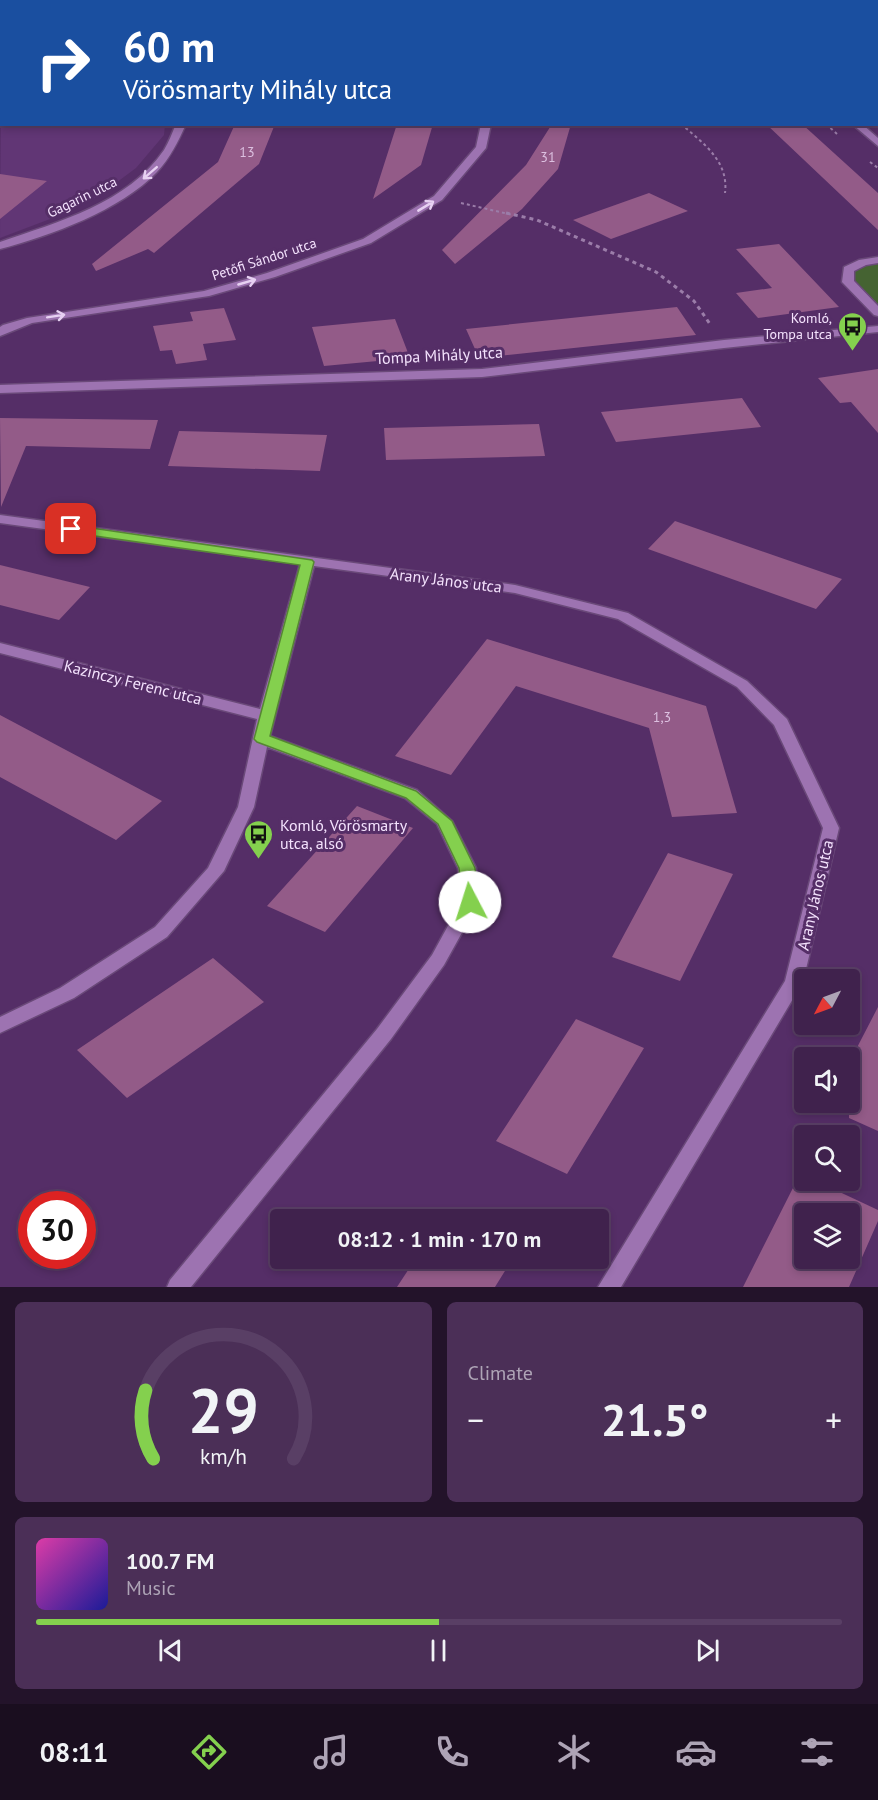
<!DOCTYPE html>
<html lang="en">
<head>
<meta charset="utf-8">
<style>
  :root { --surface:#40224d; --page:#4b2f57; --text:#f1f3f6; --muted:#aea4b6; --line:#593f65; --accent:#84d04e }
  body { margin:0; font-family:"PT Sans",sans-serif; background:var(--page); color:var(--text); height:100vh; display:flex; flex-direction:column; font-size:22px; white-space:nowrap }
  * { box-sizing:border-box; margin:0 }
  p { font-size:20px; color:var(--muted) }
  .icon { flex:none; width:33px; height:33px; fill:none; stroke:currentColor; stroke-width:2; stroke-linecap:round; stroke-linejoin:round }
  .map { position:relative; height:1287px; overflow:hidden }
  .panel { display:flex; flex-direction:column; gap:15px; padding:15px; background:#23132a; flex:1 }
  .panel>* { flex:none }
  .banner { position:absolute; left:0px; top:0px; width:879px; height:126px; box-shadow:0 3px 9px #0003,0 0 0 2px var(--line); background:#1a4fa0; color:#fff; overflow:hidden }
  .needle { width:39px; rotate:229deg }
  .fabs { position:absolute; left:794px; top:969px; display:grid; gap:12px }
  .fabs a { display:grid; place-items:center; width:66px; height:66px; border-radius:6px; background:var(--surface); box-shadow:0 3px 9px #0003,0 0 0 2px var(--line); font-size:30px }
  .speed { position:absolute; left:18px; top:1191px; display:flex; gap:12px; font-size:30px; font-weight:700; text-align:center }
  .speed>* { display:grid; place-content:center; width:78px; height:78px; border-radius:50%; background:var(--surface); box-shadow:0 3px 9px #0003,0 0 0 2px var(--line); line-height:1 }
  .speed .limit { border:9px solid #d22; background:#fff; color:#111 }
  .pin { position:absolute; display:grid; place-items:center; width:51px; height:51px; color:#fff; margin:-26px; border-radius:12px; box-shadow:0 3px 9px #0006 }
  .me { position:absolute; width:66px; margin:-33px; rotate:355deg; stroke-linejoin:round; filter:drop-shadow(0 0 4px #0008) }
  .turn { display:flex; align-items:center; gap:21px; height:126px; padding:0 24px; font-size:27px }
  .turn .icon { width:78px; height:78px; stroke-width:2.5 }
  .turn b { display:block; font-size:42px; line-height:51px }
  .big { font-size:45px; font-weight:700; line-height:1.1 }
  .panel .card { flex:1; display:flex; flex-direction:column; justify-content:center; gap:9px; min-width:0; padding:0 21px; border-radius:9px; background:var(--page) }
  .panel .dial { align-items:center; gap:0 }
  .dial svg { height:156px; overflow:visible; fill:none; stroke:var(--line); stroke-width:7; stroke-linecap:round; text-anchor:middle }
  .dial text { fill:var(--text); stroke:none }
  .song { display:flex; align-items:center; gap:18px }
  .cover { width:72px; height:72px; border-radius:9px; background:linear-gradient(135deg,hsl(320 70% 55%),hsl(240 70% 35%)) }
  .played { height:6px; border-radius:3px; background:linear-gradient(90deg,var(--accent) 50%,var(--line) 50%) }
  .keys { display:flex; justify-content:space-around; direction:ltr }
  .heat { display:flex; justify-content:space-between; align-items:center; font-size:33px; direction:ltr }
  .panel .tiles { flex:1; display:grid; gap:15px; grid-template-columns:1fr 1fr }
  .card:last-child { grid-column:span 2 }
  .trip { position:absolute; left:270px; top:1209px; width:339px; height:60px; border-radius:6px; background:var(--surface); box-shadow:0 3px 9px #0003,0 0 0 2px var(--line); font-weight:700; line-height:60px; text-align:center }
  .tab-bar { display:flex; height:96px; justify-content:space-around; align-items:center; background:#1a0e1f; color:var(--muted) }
  .tab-bar .icon { width:42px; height:42px }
  .tab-bar .on { color:var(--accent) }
  .tab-bar b { font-size:27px; color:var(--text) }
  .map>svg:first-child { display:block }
  .built { fill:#613675 }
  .green { fill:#456332 }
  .building { fill:#935b88; fill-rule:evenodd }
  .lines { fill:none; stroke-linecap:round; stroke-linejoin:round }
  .minor-casing { stroke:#6a4979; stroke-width:3 }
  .secondary-casing { stroke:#6a4979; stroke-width:3 }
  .path-far1 { stroke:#9b7da9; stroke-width:2; stroke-dasharray:3 3; stroke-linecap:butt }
  .path { stroke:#9b7da9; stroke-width:3; stroke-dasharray:4 4; stroke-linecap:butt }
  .minor { fill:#9d73b1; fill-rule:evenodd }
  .secondary { fill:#9d73b1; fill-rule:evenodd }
  .oneway { stroke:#e7d1f2 }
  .route { fill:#84d04e; stroke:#568733; stroke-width:1.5 }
  .labels { text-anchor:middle; stroke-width:6; stroke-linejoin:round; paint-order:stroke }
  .number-label { font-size:14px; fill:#dcc0e0 }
  .far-street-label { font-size:14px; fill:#f4e2fd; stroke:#552e67 }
  .far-poi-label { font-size:14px; fill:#f4e2fd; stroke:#552e67; text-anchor:end }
  .street-label { font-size:16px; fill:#f4e2fd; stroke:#552e67 }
  .poi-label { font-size:16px; fill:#f4e2fd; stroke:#552e67; text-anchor:start }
</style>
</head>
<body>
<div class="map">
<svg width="878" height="1287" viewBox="0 0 878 1287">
  <rect width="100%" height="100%" fill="#552e67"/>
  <path class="built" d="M 1,87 L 2,124 L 165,125 L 164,135 L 136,168 L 97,197 L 58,216 L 0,238 Z"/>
  <path class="green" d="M 878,260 L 878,313 L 848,282 L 848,269 Z"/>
  <path class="building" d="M 235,124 L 275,124 L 259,164 L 154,253 L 148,249 L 96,271 L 92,264 L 218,162 Z
    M 397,124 L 433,124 L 421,165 L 373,199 Z
    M 552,124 L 571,124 L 558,169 L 522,209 L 455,264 L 442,250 L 526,165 Z
    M 766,124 L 802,124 L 878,193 L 878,230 Z
    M 0,174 L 47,181 L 0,219 Z
    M 649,193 L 688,211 L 611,239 L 573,220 Z
    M 779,244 L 839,307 L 758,318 L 736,293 L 772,288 L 736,249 Z
    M 677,307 L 696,335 L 479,358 L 466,329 Z
    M 224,308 L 236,340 L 203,344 L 207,360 L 176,364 L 172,350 L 160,351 L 153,326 L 193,321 L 190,312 Z
    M 395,319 L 410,358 L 324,366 L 312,327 Z
    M 878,369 L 878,433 L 851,402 L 840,403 L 818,378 Z
    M 742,398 L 761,427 L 616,442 L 601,412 Z
    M 0,418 L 158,420 L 150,449 L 26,446 L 1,507 Z
    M 539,424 L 545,456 L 386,460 L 384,428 Z
    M 179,431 L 327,435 L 320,471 L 168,466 Z
    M 675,521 L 842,579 L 816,609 L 648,549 Z
    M 0,565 L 90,587 L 59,620 L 0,605 Z
    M 487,639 L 706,706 L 737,813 L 672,817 L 649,728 L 516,686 L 451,775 L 395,756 Z
    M 0,715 L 162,801 L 116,840 L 0,777 Z
    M 357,806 L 413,828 L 325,932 L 267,906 Z
    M 668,853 L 733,874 L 680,981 L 612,957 Z
    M 213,958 L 264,1002 L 127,1098 L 77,1050 Z
    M 878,1007 L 878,1131 L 849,1118 L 849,1063 Z
    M 576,1019 L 644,1048 L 567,1174 L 496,1141 Z
    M 800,1174 L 804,1176 L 804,1180 L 814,1180 L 878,1210 L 878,1221 L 849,1287 L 743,1287 ZM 804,1214 L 849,1214 L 849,1258 L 804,1258 Z
    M 416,1258 L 513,1258 L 495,1287 L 397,1287 Z"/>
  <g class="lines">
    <defs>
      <path id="minor" d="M 41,0 L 49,0 L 50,2 L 42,2 Z
        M 365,0 L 375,0 L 377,2 L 366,2 Z
        M 0,11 L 2,11 L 2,15 L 0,15 Z
        M 2,76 L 2,82 L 0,83 L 0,77 Z
        M 176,124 L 186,124 C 178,142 170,158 157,172 C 121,210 50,236 0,249 L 0,242 C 58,222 128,203 164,150 C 169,142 172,133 176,124 Z
        M 481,124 L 491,124 L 486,148 L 442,200 L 371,243 L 275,277 L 209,296 L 32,323 L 0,336 L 0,327 L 3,325 L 27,318 L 204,291 L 267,273 L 363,239 L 434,196 L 476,147 Z
        M 878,257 L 878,263 L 866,265 L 854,271 L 854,281 L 878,306 L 878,316 L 874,315 L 842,282 L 844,267 L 859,260 Z
        M 878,326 L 878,332 L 724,348 L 482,377 L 0,393 L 0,385 L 482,369 L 724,340 Z
        M 0,515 L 515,585 L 628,613 L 747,681 L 787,719 L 839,828 L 803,982 L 621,1287 L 598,1287 L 785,981 L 823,828 L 774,725 L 737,687 L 618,619 L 515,593 L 314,566 L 270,736 L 417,790 L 452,821 L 476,868 L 479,902 L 444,965 L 391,1039 L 191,1287 L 167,1287 L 170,1280 L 377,1029 L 432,955 L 461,902 L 458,868 L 437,824 L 405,798 L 267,747 L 254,807 L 224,871 L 167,937 L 74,998 L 0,1033 L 0,1017 L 60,988 L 155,927 L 208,868 L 238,807 L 257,719 L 0,653 L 0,643 L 260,709 L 300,564 L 0,523 Z"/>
      <path id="secondary" d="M 709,0 L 717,0 L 718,2 L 710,2 Z
        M 852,124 L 862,124 L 878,138 L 878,146 Z"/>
    </defs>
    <use href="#minor" class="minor-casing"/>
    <use href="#secondary" class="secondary-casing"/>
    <path class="path-far1" d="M 545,0 L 547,2
      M 683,0 L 685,2
      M 120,2 L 122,0
      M 681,124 C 703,143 729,161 725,193
      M 826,124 L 837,134
      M 870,162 L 878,168
      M 461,203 L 513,215"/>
    <path class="path" d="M 506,213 L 537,220 L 656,272 L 694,301 L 710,324"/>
    <use href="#minor" class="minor"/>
    <use href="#secondary" class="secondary"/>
  </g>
  <defs><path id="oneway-shaft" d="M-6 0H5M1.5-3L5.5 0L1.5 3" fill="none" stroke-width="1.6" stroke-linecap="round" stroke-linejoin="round" transform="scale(1.5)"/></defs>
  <g class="oneway">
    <use href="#oneway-shaft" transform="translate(150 173) rotate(139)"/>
    <use href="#oneway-shaft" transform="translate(426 206) rotate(-31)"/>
    <use href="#oneway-shaft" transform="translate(247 282) rotate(-16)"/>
    <use href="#oneway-shaft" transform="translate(56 316) rotate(-9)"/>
  </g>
  <path class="route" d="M 71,525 L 312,560 L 314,562 L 270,736 L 416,791 L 452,821 L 475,868 L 478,902 L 476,906 L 465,906 L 462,902 L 459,868 L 438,824 L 406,798 L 257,742 L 254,739 L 300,565 L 67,532 L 65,529 L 67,526 Z"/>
  <defs>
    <symbol id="bus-pin" viewBox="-11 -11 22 30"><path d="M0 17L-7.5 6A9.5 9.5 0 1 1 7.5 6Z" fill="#84d04e" stroke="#552e67"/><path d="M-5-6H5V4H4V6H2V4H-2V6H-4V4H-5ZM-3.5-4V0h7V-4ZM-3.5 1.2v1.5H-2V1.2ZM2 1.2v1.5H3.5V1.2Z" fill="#111"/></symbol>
  </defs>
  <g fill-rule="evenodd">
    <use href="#bus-pin" x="836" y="310" width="33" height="45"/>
    <use href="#bus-pin" x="242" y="818" width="33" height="45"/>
  </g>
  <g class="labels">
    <g class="number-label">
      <text x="247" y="157">13</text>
      <text x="548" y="162">31</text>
      <text x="662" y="722">1,3</text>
    </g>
    <g class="far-street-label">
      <text transform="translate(82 197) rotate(-26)" y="5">Gagarin utca</text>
      <text transform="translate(264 259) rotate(-18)" y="5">Petőfi Sándor utca</text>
    </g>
    <g class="far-poi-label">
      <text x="832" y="323">Komló,<tspan x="832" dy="16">Tompa utca</tspan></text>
    </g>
    <g class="street-label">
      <text transform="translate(439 355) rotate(-3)" y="6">Tompa Mihály utca</text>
      <text transform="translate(446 580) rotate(7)" y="6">Arany János utca</text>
      <text transform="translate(133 682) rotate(14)" y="6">Kazinczy Ferenc utca</text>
      <text transform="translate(815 895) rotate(-77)" y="6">Arany János utca</text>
    </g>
    <g class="poi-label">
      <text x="280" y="831">Komló, Vörösmarty<tspan x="280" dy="18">utca, alsó</tspan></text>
    </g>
  </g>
</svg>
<div class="fabs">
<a><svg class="needle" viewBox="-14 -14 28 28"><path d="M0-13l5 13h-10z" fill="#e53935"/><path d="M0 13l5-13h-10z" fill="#aea4b6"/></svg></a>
<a><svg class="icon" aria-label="sound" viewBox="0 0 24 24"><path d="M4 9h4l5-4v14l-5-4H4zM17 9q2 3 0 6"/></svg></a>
<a><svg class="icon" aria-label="search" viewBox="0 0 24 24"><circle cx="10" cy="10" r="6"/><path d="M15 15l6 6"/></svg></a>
<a><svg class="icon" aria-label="layers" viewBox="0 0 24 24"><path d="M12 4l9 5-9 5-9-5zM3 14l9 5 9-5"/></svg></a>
</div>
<div class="speed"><div class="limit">30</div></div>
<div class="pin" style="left:71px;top:529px;background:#d93025"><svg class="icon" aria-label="arrive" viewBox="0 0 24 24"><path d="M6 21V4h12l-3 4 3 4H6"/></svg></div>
<svg class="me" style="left:470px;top:902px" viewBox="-20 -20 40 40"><circle r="19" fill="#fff"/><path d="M0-13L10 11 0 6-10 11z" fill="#84d04e"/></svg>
<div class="trip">08:12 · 1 min · 170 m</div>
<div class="banner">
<div class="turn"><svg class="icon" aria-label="right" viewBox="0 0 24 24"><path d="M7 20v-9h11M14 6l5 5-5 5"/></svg><div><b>60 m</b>Vörösmarty Mihály utca</div></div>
</div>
</div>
<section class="panel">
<div class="tiles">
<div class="card dial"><svg viewBox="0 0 100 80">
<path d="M14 69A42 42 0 1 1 86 69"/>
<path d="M14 69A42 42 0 0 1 10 34" stroke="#84d04e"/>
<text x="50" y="56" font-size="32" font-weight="700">29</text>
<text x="50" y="72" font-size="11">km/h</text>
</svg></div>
<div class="card"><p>Climate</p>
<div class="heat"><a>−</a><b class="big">21.5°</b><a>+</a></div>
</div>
<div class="card">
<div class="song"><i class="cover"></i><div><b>100.7 FM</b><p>Music</p></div></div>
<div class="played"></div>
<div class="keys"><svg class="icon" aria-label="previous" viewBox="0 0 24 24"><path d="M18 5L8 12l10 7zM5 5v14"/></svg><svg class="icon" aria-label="pause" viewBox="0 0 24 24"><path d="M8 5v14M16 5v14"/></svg><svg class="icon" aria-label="next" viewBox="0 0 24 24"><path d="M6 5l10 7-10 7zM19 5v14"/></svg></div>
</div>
</div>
</section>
<nav class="tab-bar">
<b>08:11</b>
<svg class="icon on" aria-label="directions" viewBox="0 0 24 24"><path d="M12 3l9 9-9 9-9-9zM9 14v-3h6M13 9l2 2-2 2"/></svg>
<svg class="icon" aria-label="music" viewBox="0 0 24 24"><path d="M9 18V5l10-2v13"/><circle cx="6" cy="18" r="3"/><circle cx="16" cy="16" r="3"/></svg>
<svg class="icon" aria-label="phone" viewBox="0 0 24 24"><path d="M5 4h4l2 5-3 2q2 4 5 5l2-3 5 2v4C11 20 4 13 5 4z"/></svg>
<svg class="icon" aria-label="climate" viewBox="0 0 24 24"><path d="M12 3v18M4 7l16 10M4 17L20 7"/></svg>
<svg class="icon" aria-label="car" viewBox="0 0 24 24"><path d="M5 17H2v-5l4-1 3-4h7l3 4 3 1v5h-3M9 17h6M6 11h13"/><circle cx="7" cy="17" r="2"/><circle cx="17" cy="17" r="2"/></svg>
<svg class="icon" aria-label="filters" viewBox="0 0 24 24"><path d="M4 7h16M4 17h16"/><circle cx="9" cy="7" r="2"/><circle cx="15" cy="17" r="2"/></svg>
</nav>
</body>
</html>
